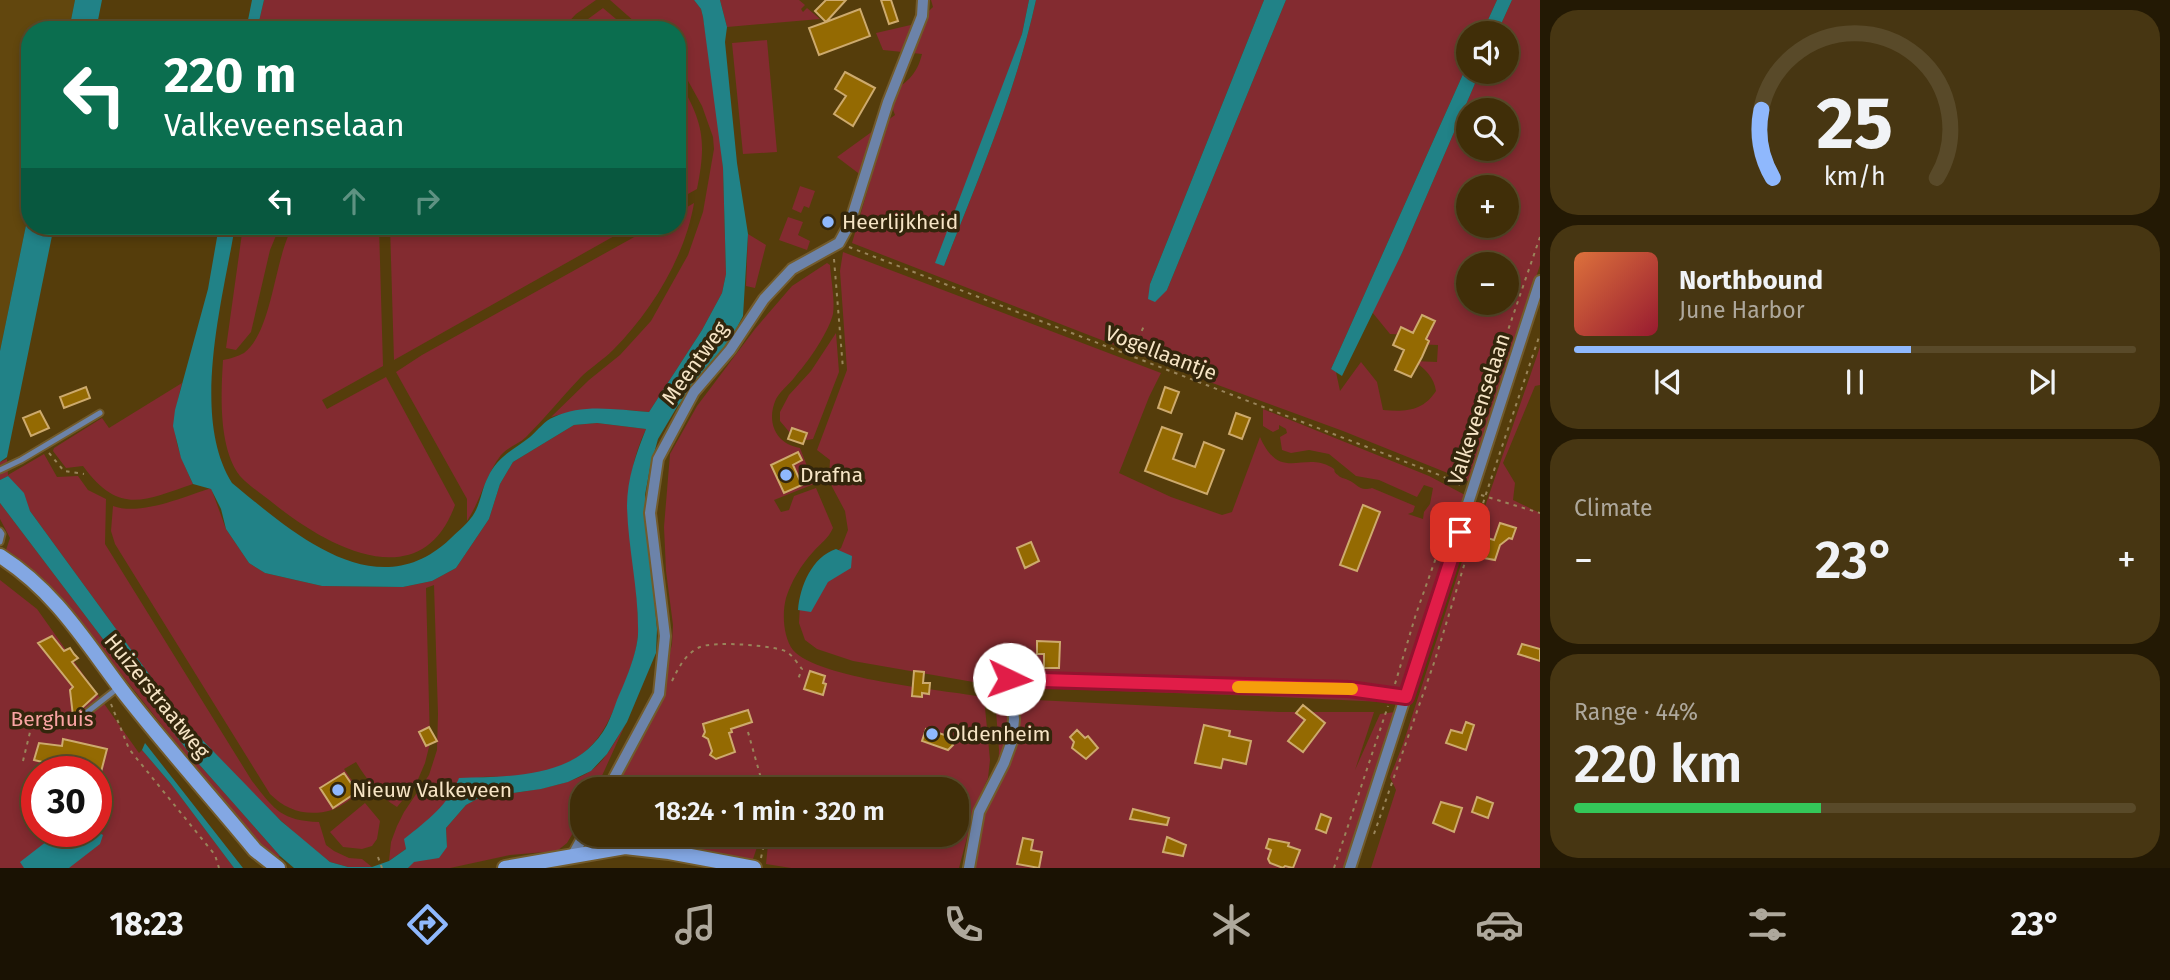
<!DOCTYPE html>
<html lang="en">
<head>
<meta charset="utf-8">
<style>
  :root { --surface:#402e08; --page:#473612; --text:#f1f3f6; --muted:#aea89c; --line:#594a29; --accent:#8fb8fd }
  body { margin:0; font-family:"Fira Sans",sans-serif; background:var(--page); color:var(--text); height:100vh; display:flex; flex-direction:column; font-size:26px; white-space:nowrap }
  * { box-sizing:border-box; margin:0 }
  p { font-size:23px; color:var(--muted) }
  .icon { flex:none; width:38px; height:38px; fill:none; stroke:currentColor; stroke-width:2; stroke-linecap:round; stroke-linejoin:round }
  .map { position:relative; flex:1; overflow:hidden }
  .panel { display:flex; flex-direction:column; gap:10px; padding:10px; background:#231904; width:630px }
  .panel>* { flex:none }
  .guide { position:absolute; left:21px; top:21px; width:665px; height:214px; border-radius:28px; box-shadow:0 4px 10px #0003,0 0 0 2px var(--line); background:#0b6e4f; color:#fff; overflow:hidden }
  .tools { position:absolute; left:1456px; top:21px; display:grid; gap:14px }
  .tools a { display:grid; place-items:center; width:63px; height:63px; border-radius:50%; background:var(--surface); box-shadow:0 4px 10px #0003,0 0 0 2px var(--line); font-size:35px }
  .speed { position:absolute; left:21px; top:756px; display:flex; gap:14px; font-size:35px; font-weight:700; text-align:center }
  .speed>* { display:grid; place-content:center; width:91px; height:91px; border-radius:50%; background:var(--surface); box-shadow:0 4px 10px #0003,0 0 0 2px var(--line); line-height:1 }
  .speed .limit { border:10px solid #d22; background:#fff; color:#111 }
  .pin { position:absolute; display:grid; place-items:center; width:60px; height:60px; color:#fff; margin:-30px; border-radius:14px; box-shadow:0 4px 10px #0006 }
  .me { position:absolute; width:77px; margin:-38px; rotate:93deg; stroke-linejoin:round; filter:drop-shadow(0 0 5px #0008) }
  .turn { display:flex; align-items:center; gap:24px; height:147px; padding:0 28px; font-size:32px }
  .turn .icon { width:91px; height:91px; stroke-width:2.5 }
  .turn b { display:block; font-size:49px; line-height:60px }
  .lanes { display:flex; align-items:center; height:66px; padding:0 28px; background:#0003; justify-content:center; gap:35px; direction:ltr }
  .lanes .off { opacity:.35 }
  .big { font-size:52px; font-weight:600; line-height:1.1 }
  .panel .card { flex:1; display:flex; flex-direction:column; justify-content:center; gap:10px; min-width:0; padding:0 24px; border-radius:28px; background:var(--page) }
  .panel .dial { align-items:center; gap:0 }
  .dial svg { height:182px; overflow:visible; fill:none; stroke:var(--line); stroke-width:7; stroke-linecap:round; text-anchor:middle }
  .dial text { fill:var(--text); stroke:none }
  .song { display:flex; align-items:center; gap:21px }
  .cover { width:84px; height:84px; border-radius:10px; background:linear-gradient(135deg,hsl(20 70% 55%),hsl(350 70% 35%)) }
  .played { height:7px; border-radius:4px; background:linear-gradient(90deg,var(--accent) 60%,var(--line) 60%) }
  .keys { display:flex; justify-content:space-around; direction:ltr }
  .heat { display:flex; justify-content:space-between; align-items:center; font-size:38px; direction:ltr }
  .charge { height:10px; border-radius:5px; background:linear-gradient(90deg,#34c759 44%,var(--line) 0) }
  .trip { position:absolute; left:570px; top:777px; width:399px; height:70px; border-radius:28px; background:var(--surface); box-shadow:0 4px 10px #0003,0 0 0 2px var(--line); font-weight:600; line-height:70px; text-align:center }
  .dock { display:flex; height:112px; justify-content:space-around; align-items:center; background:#1a1203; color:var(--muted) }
  .dock .icon { width:49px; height:49px }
  .dock .selected { color:var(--accent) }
  .dock b { font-size:32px; color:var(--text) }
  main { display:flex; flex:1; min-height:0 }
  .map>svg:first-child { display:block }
  .built { fill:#62470e }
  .green { fill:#832b30; fill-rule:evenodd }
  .water { fill:#218287 }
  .building { fill:#946a02; stroke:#cdaa6d; stroke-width:2 }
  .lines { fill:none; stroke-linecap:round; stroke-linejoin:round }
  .lane-casing { stroke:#725b2c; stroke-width:9 }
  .street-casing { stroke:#725b2c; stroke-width:14 }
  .secondary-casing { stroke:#725b2c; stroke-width:18 }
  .path { stroke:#99845a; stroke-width:2; stroke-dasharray:3.5 5; stroke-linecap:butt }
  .lane { stroke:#6c83a9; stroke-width:5 }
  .street { stroke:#6c83a9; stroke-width:10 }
  .secondary { stroke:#83a7e3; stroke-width:14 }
  .route-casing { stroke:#92132f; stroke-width:18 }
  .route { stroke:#e11d48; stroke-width:12 }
  .slow { stroke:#f59e0b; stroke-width:12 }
  .poi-dot { fill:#8fb8fd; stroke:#33260c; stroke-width:2.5 }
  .labels { text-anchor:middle; stroke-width:7; stroke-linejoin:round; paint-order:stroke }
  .poi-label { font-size:21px; fill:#f6e4c5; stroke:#33260c; text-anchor:start }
  .street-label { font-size:21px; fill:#f6e4c5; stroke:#33260c }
  .park-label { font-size:21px; fill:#faa4a3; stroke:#33260c }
</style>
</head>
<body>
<main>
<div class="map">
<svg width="1540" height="868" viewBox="0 0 1540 868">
  <rect width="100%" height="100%" fill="#553d0b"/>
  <path class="built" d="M 0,0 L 75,0 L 69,30 L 30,30 L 30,206 L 0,351 Z"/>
  <path class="green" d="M 264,0 L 596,0 L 576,14 L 561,30 L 257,30 Z
    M 610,0 L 694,0 L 701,9 L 703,17 L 715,92 L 723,168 L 726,274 L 722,293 L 702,330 L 649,412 C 615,409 584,407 551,417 L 589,380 L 620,355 L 651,321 L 688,255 L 703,212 L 714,149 L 713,137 L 702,106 L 677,61 L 677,30 L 644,30 Z
    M 720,0 L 799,0 L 805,5 L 801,9 L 803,12 L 807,8 L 820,19 L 727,27 Z
    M 931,0 L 1029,0 L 1022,34 L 944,266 C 978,179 1016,92 1036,0 L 1264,0 L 1150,284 L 1167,290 L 1286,0 L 1497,0 L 1482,33 L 1468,33 L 1468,63 L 1331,369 L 1336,372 L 1340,391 L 1361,362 L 1377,382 L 1383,410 C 1406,412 1423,411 1436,391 C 1434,377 1425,369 1414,361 L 1437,362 L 1438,345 L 1413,344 L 1413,335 L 1390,334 L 1372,312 L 1402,253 L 1480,72 L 1507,72 L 1507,33 L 1497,33 L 1512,0 L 1540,0 L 1540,265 L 1470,482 L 1343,431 L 1207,381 L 852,243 L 870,182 L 837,157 L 895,115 L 887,94 C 906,84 917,75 922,54 L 883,50 L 876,33 L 915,24 L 933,7 ZM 1468,110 L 1507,110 L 1507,149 L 1468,149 ZM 1468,187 L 1507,187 L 1507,226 L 1468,226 ZM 1468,264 L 1507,264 L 1507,303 L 1468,303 Z
    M 603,8 L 629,30 L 578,30 L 584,22 Z
    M 767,40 L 777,152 L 743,154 L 732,43 Z
    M 677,77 C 703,122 707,139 697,189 L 677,200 Z
    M 800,186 L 815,191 L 809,208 L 804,206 L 801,213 L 792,209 Z
    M 694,203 C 685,257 651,312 613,350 C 603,360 590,368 580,378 C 562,397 545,418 526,437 C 519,444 508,447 501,455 C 485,476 481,500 467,521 L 467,499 L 396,372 L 422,355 L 654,226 L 677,226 L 677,213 Z
    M 788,217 L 803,222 L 798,235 L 810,241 L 807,250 L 779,240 Z
    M 243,226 L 280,226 L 270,250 L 251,332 L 236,350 L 226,348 Z
    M 293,226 L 379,226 L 383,366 L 322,400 L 327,409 L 386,377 L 455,505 C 421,599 326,546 273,503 C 263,495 249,486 240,476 C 218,447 221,394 223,360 C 229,359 239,356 244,353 C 273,331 274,258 293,226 Z
    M 390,226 L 632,226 L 394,360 Z
    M 748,234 L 766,245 L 755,288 L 746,286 Z
    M 843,252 L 1161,373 L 1149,397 L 1119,473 L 1171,497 L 1222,515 L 1232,512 L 1260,437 C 1280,483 1303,451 1331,467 C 1338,471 1331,470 1338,475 C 1340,478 1344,478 1348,480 C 1358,484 1359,492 1372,488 L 1415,506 L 1413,512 L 1408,514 L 1423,519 L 1424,512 L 1430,504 L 1433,488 L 1424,485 L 1417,497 L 1379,480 L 1356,476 L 1329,454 L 1309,450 L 1291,453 L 1282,450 L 1280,437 L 1287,433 L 1286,429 L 1279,425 L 1279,429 L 1273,432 L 1263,426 L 1263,409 L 1429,476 L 1467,496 L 1403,703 L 1258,696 L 1002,687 L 853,661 L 817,649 L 805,640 L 799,623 L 800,604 L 825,561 L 841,548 L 848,530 L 845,511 L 829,481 L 830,460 L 817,450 L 847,370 L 840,271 Z
    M 827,263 L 830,265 C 831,280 835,299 833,314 C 829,331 809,361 797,374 C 791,383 781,390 776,399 C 766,421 775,444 800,448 L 814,484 L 774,500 L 781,512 L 789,510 L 794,496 L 816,488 L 833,528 C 828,539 821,543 813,552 C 801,565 791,582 786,598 C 782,613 783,637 793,650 C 818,679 943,690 984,697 L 990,760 L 988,778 L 975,807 L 959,868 L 791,868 L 766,864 L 769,835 L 957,835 L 957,789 L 614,789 L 656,696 L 667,665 L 672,644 L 673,625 L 666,571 L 664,527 L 670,454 L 697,406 L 755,329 L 792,286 Z
    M 836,333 L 839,372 L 813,439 L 807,440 L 791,434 L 780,421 L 780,412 L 789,395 L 811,371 Z
    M 1540,347 L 1540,385 L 1535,386 L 1503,463 L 1515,483 L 1513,500 L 1540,513 L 1540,868 L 1371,868 L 1396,790 L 1390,777 L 1403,744 L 1465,552 L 1479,524 Z
    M 182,383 C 170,430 173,441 193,484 C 143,501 119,515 83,466 L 66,468 L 53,451 L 54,448 L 102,418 L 109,428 Z
    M 597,423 L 646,429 C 612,499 640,561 638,634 C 637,655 626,680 618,700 C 610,718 603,735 588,749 C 570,766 538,775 514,777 C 502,778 488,775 477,778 C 459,784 453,795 441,808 C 431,820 416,829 405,839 L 406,849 L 389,861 L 391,842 L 397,826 L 404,812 L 429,775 L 437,750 L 438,714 L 434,585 L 426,588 L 430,743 L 425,763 L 416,784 L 397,807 C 379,796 367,780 356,762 L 344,769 L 360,792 C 352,798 341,807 332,810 C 308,817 287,811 270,794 L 115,544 L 111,531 L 113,506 C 140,516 184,497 211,488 L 226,529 L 249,563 L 265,573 L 322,586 L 403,587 L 432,581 L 456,568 L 489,519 L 500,484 L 513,462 L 574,425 Z
    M 44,454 L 57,477 L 78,476 L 88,490 L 106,499 L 105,544 L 252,781 C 274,809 281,821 319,822 L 326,845 L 334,851 L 349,858 L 362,859 L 372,867 L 348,867 L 330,862 L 299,837 L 253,795 L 181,718 L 30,511 L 8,476 L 0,480 L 0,462 L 7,459 L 8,475 Z
    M 0,503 L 190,754 L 280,856 L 275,859 L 246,831 L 60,597 L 17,557 L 6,550 L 10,538 L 0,519 Z
    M 0,580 L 37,609 L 139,753 L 142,750 L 171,784 L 234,868 L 0,868 ZM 37,772 L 96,772 L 96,831 L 37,831 Z
    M 995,698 L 1279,712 L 1374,712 L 1355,770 L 1380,714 L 1395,712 L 1344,868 L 972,868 L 982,815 L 998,775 L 999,750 Z
    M 625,725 L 596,789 L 583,789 L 583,816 L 567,843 L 557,851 L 510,855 L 450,868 L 408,868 L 413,862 L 447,847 L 446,828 L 466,805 L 479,798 C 510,793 563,789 589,772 C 605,762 615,741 625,725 Z
    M 365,803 L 380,821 L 377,839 L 372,846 L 362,849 L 343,847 L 330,832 Z
    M 591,835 L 761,835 L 752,862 L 639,842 L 587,842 Z"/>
  <path class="water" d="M 75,0 L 102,0 L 96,30 L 69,30 Z
    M 252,0 L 264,0 L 257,30 L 246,30 Z
    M 694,0 L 720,0 L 727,27 L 725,42 L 737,163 L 748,234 L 743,316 L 732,337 L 677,407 L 658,439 L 650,468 L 645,495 L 657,629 L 656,653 L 627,722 L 607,754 L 591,771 L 568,782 L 541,789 L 479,798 L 466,805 L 446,828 L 447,847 L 439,858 L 414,862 L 408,868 L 294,868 L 280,856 L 190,754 L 0,503 L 0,480 L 8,476 L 24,493 L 30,511 L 181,718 L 281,821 L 330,862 L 348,867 L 372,867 L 389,861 L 406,849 L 404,839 C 428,820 448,805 459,778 C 512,776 578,779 607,725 C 611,717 614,708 617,700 C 625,682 637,654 638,634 C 639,591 628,549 627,506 C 627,479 636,454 646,429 L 597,423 L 574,425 L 513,462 L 500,484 L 489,519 L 456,568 L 432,581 L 403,587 L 322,586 L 265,573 L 249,563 L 226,529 L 221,509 L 211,489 L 193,484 L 181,458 L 173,426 L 175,410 L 208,289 L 219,226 L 235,226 C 223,299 190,416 232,483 C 292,532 376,609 450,539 C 459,530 469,523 475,512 C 481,501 482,488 488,477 C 497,457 513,450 530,437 C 537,431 545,420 554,417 C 583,403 618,410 649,412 L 702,330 L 722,293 L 726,274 L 723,168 L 703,17 L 701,9 Z
    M 1029,0 L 1036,0 C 1016,92 978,179 944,266 L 935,263 L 1022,34 Z
    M 1264,0 L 1286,0 L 1167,290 L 1155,302 L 1148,299 L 1150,284 Z
    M 1497,0 L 1512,0 L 1497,33 L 1482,33 Z
    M 1468,63 L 1468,72 L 1480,72 L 1402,253 L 1342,376 L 1331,369 Z
    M 30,206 L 30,226 L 54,226 L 7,457 L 0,462 L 0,351 Z
    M 836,549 L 852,556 L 851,568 L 828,582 L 811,612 L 798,610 C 800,586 812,557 836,549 Z
    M 145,743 L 243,868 L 234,868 L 171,784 L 142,750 Z
    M 60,831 L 96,831 L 103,835 L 100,844 L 69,868 L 24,868 L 20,862 Z"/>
  <path class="building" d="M 826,0 L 846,0 L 826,22 L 860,9 L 870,36 L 819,55 L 809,28 L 826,22 L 815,11 Z
    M 881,0 L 891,0 L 898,21 L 889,24 Z
    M 845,72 L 875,88 L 853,126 L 834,114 L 846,96 L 835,89 Z
    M 1422,315 L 1435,321 L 1426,339 L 1429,341 L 1422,357 L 1411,377 L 1395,370 L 1404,350 L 1393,345 L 1401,327 L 1413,333 Z
    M 86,387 L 90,398 L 64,408 L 60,397 Z
    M 1165,387 L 1179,392 L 1171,413 L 1158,408 Z
    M 40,411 L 49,428 L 31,436 L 23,418 Z
    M 1236,413 L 1250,418 L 1242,439 L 1229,434 Z
    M 1162,427 L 1182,434 L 1173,459 L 1195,467 L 1204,442 L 1224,450 L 1207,494 L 1145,471 Z
    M 792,428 L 807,433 L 803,444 L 788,439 Z
    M 798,452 L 802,460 L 793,465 L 802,485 L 784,493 L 771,465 Z
    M 1363,505 L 1380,512 L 1357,571 L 1340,565 Z
    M 1500,523 L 1516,528 L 1512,539 L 1509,538 L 1500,545 L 1495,560 L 1484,558 L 1478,554 L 1484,537 L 1494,540 Z
    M 1031,542 L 1039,561 L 1025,568 L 1017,548 Z
    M 52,636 L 64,651 L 70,648 L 74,654 L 78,658 L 72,662 L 97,694 L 73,716 L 70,690 L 73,687 L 38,643 Z
    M 1037,641 L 1060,642 L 1059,668 L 1044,668 L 1044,654 L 1037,654 Z
    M 1522,644 L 1540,649 L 1540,661 L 1518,654 Z
    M 810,671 L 825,676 L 823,683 L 826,684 L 823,695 L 804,689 Z
    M 914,671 L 924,672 L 923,683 L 930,683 L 929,694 L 922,693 L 922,697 L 912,696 Z
    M 1303,705 L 1325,723 L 1303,752 L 1288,741 L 1305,720 L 1296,713 Z
    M 748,710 L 752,722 L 731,729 L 732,732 L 729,733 L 735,752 L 716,759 L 710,755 L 712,751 L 708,739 L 703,736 L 705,732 L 703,724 Z
    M 1466,722 L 1474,725 L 1466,750 L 1446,743 L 1451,730 L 1462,733 Z
    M 1204,725 L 1230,731 L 1229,736 L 1251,741 L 1246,764 L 1223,759 L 1221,768 L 1195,763 Z
    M 429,727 L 437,741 L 426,746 L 419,732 Z
    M 926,729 L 948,736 L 953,745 L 948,750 L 922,741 Z
    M 1077,730 L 1085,738 L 1088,736 L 1098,748 L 1086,759 L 1072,748 L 1074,742 L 1070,737 Z
    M 63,739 L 107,749 L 101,772 L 57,772 L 59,766 L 34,760 L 39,743 L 62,746 Z
    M 344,773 L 357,792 L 333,808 L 320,788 Z
    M 1477,797 L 1493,803 L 1488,818 L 1472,812 Z
    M 1441,802 L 1462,808 L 1454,832 L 1433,823 Z
    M 1133,809 L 1169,818 L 1167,825 L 1130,819 Z
    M 1321,814 L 1331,818 L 1326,833 L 1316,829 Z
    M 1167,837 L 1186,845 L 1183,856 L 1163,852 Z
    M 1023,838 L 1033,840 L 1031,850 L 1042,852 L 1039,868 L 1017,864 Z
    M 1269,839 L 1289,843 L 1288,846 L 1300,850 L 1293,868 L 1285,866 L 1283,868 L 1270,863 L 1268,859 L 1271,850 L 1266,848 Z"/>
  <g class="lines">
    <defs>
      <path id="lane" d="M 0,470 L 21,460 L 100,413
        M 0,531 L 2,534 L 0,542
        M 37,720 L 72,724 L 118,688"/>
      <path id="street" d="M 608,789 L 659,694 L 665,636 L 650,513 L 658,459 L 694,392 L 730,350 L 764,299 L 792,269 L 839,243 L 850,223 L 888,102 L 922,16 L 923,0
        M 573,855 L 584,835
        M 969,868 L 979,812 L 1004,763 L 1012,741 L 1014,719 L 1009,679 L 1367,690 L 1406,697
        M 1350,868 L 1540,281"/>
      <path id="secondary" d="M 0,556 C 58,593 87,645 128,698 C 169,750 213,799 255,850 L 278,868
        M 505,868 L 625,847 L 669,852 L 754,868"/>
    </defs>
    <use href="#lane" class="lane-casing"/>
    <use href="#street" class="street-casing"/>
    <use href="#secondary" class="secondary-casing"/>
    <path class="path" d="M 849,247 L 1442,476 L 1460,485
      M 834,259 L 843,369
      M 1131,354 L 1144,326
      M 49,453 L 64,471 L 84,474
      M 1464,475 L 1494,371 L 1540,237
      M 1481,495 L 1540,513
      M 672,681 C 679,667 685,654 700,647 C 712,641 776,645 787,652 C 793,656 798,664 802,669 L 797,682
      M 1395,684 L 1416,614 L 1454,507
      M 111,704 L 129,749 L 215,855 L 219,868
      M 748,732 L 764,789
      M 23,761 L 31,728
      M 1374,834 L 1435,660 L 1485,497 L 1540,334
      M 378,857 L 382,868
      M 761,858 L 766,835
      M 1334,868 L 1388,706"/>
    <use href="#lane" class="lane"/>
    <use href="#street" class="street"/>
    <use href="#secondary" class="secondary"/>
  </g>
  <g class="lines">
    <defs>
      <path id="route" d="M 1009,679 L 1349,689 L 1406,697 L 1460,532"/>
    </defs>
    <use href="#route" class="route-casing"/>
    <use href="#route" class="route"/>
    <path class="slow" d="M 1238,687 L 1352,689"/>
  </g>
  <g class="poi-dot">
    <circle cx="828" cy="222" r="7"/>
    <circle cx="786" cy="475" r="7"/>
    <circle cx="932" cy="734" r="7"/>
    <circle cx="338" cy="790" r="7"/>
  </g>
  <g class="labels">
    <g class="poi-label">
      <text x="842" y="229">Heerlijkheid</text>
      <text x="800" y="482">Drafna</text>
      <text x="946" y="741">Oldenheim</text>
      <text x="352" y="797">Nieuw Valkeveen</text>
    </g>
    <g class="street-label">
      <text transform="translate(1161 353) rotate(21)" y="7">Vogellaantje</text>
      <text transform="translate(695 363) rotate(-54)" y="7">Meentweg</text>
      <text transform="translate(1479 409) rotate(-72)" y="7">Valkeveenselaan</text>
      <text transform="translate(157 696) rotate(51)" y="7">Huizerstraatweg</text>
    </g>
    <g class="park-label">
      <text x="52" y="726">Berghuis</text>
    </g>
  </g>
</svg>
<div class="tools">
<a><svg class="icon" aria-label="sound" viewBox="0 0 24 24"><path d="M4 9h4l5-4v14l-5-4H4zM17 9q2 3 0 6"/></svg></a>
<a><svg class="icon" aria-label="search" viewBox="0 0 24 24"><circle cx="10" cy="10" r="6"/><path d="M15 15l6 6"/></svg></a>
<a>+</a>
<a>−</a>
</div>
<div class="speed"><div class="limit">30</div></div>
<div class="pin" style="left:1460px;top:532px;background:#d93025"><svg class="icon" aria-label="arrive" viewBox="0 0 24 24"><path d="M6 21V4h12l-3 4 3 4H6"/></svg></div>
<svg class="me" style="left:1009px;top:679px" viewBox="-20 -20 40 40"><circle r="19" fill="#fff"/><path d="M0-13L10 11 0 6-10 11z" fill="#e11d48"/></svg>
<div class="trip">18:24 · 1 min · 320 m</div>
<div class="guide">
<div class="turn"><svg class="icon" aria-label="left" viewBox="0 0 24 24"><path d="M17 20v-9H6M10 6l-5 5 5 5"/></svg><div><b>220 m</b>Valkeveenselaan</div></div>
<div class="lanes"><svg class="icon" aria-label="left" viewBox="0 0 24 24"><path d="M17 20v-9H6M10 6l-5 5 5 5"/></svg><svg class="icon off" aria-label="ahead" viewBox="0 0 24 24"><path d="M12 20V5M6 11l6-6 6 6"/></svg><svg class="icon off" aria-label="right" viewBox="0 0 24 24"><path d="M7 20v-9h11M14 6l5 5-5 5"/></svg></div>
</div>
</div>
<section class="panel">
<div class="card dial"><svg viewBox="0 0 100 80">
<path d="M14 69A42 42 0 1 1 86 69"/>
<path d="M14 69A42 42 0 0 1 9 39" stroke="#8fb8fd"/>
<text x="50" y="56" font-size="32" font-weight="700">25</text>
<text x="50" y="72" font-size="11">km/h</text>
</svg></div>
<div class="card">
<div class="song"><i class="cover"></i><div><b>Northbound</b><p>June Harbor</p></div></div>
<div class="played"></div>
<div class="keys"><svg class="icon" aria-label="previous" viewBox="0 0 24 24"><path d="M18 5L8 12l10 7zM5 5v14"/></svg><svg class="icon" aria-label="pause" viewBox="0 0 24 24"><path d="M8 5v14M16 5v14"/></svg><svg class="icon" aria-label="next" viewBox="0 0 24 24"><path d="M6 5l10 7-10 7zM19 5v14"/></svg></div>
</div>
<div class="card"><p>Climate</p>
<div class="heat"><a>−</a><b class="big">23°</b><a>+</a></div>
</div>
<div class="card"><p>Range · 44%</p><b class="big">220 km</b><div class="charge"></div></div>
</section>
</main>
<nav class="dock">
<b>18:23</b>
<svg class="icon selected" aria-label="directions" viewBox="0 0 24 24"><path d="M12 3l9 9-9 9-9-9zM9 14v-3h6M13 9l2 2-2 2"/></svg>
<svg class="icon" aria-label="music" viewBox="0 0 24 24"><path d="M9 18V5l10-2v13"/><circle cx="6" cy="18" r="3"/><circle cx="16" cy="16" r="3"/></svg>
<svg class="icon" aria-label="phone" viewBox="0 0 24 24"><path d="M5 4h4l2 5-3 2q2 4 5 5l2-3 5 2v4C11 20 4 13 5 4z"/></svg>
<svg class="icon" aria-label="climate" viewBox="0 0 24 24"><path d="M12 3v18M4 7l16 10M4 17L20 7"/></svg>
<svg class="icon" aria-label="car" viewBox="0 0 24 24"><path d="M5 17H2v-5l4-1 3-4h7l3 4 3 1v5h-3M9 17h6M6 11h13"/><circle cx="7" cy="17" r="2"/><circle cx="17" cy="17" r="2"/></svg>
<svg class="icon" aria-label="filters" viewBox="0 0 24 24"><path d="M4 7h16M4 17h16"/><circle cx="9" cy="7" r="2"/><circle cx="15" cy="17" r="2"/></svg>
<b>23°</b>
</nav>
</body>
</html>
